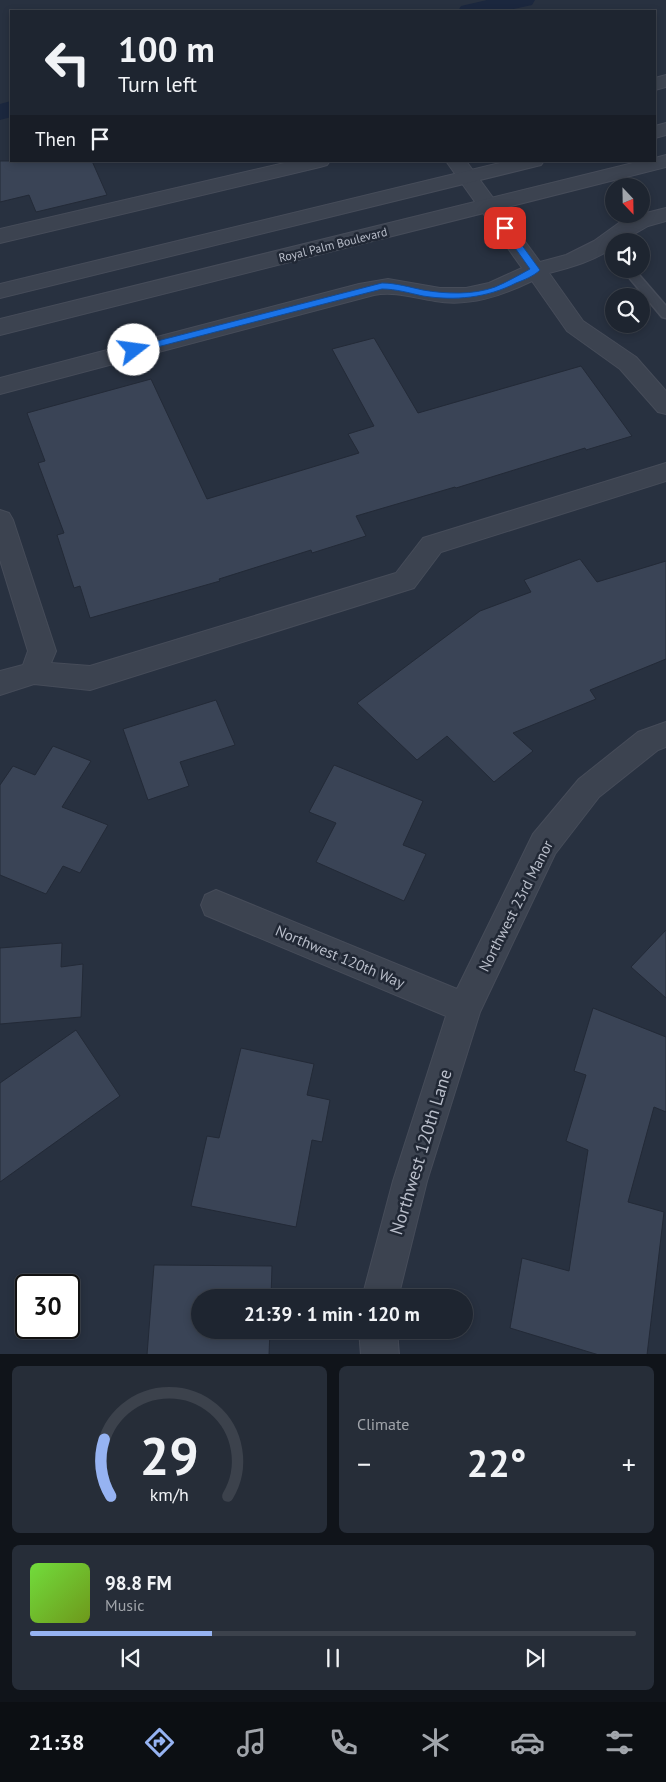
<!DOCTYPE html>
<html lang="en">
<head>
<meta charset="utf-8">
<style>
  :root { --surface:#1e2530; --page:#262d38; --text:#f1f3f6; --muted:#a1a5ab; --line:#3c424c; --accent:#96b3f2 }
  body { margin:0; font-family:"PT Sans",sans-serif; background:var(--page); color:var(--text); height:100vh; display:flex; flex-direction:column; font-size:19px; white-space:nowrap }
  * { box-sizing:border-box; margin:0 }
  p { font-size:16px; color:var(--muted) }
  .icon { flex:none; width:28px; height:28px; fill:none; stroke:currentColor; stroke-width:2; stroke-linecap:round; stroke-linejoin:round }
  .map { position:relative; height:1354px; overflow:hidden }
  .panel { display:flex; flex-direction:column; gap:12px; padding:12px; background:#10141a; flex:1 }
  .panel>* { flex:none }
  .guide { position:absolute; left:10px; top:10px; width:646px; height:152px; border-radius:0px; box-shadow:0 2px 8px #0003,0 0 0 1px var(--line); background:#1e2530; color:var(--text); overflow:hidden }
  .needle { width:32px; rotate:158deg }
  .fabs { position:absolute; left:605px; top:178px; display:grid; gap:10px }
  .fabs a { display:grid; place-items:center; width:45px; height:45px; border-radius:50%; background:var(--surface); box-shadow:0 2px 8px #0003,0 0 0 1px var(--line); font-size:25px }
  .speed { position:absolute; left:15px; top:1274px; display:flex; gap:10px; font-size:25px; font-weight:700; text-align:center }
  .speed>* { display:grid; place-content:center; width:65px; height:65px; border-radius:50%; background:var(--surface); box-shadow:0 2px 8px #0003,0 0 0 1px var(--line); line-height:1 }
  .speed .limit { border:2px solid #111; border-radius:8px; background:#fff; color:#111 }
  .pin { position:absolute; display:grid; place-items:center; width:42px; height:42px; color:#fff; margin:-21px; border-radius:10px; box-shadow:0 2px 8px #0006 }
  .me { position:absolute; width:55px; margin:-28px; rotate:75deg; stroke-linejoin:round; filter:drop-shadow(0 0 4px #0008) }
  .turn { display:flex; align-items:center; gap:18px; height:105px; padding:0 25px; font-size:22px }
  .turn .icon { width:65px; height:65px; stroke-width:2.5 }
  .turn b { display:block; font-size:35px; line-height:42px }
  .then { display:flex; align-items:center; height:48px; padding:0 25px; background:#0003; gap:10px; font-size:19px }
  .big { font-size:38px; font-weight:700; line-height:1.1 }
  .panel .tile { flex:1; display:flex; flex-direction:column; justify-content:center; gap:8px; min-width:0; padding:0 18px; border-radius:8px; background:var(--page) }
  .panel .dial { align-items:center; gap:0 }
  .dial svg { height:130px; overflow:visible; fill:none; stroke:var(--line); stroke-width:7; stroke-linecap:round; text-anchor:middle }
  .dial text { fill:var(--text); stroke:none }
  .song { display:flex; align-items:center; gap:15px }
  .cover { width:60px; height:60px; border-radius:8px; background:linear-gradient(135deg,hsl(100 70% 55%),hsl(80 70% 35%)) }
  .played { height:5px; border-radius:2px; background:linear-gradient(90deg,var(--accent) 30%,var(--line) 30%) }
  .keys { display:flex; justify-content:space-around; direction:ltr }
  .heat { display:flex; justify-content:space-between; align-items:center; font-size:28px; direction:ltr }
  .panel .tiles { flex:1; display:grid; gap:12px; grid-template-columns:1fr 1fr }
  .tile:last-child { grid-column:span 2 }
  .trip { position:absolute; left:191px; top:1289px; width:282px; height:50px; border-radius:25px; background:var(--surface); box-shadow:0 2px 8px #0003,0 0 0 1px var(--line); font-weight:700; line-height:50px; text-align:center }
  .tabs { display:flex; height:80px; justify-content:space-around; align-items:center; background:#0c0f13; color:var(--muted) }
  .tabs .icon { width:35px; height:35px }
  .tabs .on { color:var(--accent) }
  .tabs b { font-size:22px; color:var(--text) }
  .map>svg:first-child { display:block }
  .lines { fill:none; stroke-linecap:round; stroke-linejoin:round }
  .canal { fill:#1b273e; fill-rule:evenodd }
  .building { fill:#3a4456; stroke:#232a37 }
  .service-casing { stroke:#464c59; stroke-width:3 }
  .minor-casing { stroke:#464c59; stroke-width:2 }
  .tertiary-casing { stroke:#464c59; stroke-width:2 }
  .service { fill:#3c4350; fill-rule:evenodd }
  .minor { fill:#3c4350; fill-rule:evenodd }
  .tertiary { fill:#3c4350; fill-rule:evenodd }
  .route { fill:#1a73e8; stroke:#114b97 }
  .labels { text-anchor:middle; stroke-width:5; stroke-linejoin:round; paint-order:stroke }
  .far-street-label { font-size:12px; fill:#b9beca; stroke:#212835 }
  .street-label { font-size:15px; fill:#b9beca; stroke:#212835 }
  .near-street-label { font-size:18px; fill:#b9beca; stroke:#212835 }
</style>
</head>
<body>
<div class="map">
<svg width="666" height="1355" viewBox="0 0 666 1355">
  <rect width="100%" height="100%" fill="#283140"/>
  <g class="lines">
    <path class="canal" d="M 487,0 L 535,0 L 532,5 L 504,11 L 458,11 L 461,6 Z
      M 11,101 L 11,117 L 0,120 L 0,104 Z"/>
  </g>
  <path class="building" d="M 0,161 L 92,161 L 107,195 L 36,212 L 29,195 L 0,202 Z
    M 374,338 L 418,413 L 581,366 L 632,436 L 586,450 L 585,448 L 456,488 L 455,487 L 356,516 L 366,536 L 312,553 L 311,550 L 219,579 L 220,581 L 90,618 L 80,586 L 74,588 L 57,535 L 64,533 L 38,463 L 45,461 L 27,413 L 151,379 L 207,499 L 359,453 L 348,434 L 374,426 L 332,349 Z
    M 580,559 L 597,582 L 666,561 L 666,659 L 590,690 L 596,699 L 513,733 L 533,751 L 494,782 L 447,736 L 417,760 L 357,703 L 480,611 L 531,592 L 524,580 Z
    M 216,700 L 235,745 L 180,762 L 189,786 L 148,800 L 123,729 Z
    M 53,746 L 91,761 L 62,807 L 108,825 L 80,873 L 63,866 L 46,894 L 0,875 L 0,785 L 13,766 L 35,775 Z
    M 334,765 L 423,801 L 403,845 L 426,854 L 404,901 L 316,862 L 336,823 L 309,812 Z
    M 666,930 L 666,998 L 631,967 Z
    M 62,943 L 61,967 L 83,964 L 81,1017 L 0,1024 L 0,948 Z
    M 593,1008 L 666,1037 L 666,1112 L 654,1107 L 628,1202 L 664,1212 L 647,1355 L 599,1355 L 510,1328 L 522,1258 L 569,1271 L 588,1150 L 566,1141 L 586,1075 L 574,1071 Z
    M 76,1030 L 120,1096 L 0,1182 L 0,1083 Z
    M 241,1048 L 314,1064 L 307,1095 L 330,1100 L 322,1142 L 312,1140 L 296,1227 L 191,1206 L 207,1136 L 219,1138 Z
    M 154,1265 L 272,1266 L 271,1298 L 200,1298 L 200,1330 L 270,1330 L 269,1355 L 147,1355 Z"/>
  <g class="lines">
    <defs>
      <path id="service" d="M 622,269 L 634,269 L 666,306 L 666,318 L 662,317 Z"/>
      <path id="minor" d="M 666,75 L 666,87 L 655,90 L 655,78 Z
        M 293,161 L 330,161 L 327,165 L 320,167 L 0,243 L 0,229 Z
        M 446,161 L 466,161 L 540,262 L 566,255 L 594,241 L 619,223 L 634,216 L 666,208 L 666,221 L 648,226 L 622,241 L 614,241 L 614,247 C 594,261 572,267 549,273 L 583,321 L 636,357 L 666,391 L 666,414 L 658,412 L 620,369 L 567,331 L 532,281 C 501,296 469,307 435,301 C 414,298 395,291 374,295 L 0,394 L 0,378 L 359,284 L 388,279 L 440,288 L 466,288 L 489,283 L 522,268 Z
        M 666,463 L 666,481 L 441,552 L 414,588 L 90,690 L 34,684 L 0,695 L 0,671 L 23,665 L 28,651 L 0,560 L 0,510 L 9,513 L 13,520 L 56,651 L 51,663 L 90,666 L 396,573 L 423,538 Z
        M 666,722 L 666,747 L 658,750 L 599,797 L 555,854 L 480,1012 L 427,1181 L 398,1298 L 362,1298 L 393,1181 L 446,1016 L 205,915 L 201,905 L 205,895 L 216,890 L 457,989 L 533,834 L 579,779 L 638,732 Z
        M 359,1330 L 397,1330 L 399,1355 L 361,1355 Z"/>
      <path id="tertiary" d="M 666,123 L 666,135 L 655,138 L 655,126 Z
        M 666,155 L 666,167 L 0,335 L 0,319 L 641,161 L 655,161 L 655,158 Z
        M 508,161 L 544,161 L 541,165 L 0,298 L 0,284 Z"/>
    </defs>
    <use href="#service" class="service-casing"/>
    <use href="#minor" class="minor-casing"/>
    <use href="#tertiary" class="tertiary-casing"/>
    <use href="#service" class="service"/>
    <use href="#minor" class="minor"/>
    <use href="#tertiary" class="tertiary"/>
  </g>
  <path class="route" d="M 505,225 L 508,226 L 540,270 C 534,276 524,280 516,283 C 487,298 455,301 423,296 C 409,293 396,289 382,289 L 134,353 L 129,350 L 134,347 L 382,283 C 396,283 409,287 423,290 C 446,294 473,295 495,287 C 507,282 519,275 530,269 L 501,228 Z"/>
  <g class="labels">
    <g class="far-street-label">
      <text transform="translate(333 245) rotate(-14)" y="4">Royal Palm Boulevard</text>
    </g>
    <g class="street-label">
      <text transform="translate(516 906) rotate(-63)" y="5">Northwest 23rd Manor</text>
      <text transform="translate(340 957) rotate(23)" y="5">Northwest 120th Way</text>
    </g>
    <g class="near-street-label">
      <text transform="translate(421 1152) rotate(-73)" y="6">Northwest 120th Lane</text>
    </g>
  </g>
</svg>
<div class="fabs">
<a><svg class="needle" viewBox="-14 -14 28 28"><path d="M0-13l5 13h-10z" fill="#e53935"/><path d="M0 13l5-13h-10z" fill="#a1a5ab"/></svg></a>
<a><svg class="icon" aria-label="sound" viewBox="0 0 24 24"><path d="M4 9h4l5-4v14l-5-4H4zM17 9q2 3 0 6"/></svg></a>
<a><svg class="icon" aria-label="search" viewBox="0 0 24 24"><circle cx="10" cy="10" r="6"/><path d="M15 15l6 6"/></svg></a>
</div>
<div class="speed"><div class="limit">30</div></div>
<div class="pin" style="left:505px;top:228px;background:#d93025"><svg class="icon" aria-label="arrive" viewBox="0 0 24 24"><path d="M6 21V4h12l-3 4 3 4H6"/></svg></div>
<svg class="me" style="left:134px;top:350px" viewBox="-20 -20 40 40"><circle r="19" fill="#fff"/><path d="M0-13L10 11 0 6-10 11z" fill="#1a73e8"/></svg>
<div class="trip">21:39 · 1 min · 120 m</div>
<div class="guide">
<div class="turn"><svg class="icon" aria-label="left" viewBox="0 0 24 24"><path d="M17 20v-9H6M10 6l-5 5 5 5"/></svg><div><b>100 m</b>Turn left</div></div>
<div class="then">Then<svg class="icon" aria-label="arrive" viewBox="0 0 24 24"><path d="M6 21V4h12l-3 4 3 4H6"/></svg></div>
</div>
</div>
<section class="panel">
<div class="tiles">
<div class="tile dial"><svg viewBox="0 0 100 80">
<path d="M14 69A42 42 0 1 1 86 69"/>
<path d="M14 69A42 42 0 0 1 10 34" stroke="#96b3f2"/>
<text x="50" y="56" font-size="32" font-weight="700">29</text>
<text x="50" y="72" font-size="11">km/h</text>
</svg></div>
<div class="tile"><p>Climate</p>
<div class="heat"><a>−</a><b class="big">22°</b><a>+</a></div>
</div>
<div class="tile">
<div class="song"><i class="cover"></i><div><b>98.8 FM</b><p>Music</p></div></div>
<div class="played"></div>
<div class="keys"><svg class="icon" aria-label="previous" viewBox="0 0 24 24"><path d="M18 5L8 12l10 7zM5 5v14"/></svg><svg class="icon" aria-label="pause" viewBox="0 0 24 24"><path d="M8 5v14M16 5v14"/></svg><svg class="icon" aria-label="next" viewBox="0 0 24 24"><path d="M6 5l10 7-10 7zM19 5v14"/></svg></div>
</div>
</div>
</section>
<nav class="tabs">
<b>21:38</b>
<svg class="icon on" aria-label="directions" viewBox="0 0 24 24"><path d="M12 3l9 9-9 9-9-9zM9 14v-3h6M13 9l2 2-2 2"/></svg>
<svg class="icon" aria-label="music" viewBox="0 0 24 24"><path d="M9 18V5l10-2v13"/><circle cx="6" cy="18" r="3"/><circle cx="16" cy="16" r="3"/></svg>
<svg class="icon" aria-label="phone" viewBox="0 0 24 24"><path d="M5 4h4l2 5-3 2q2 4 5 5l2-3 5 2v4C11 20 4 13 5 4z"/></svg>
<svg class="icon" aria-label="climate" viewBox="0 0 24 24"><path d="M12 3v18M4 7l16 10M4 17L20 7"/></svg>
<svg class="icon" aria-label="car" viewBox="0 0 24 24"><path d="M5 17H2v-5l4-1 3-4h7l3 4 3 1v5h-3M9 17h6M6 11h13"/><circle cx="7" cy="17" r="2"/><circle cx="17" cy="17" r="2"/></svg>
<svg class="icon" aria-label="filters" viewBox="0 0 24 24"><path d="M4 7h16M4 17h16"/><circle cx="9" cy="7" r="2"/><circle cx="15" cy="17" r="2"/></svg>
</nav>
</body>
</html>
